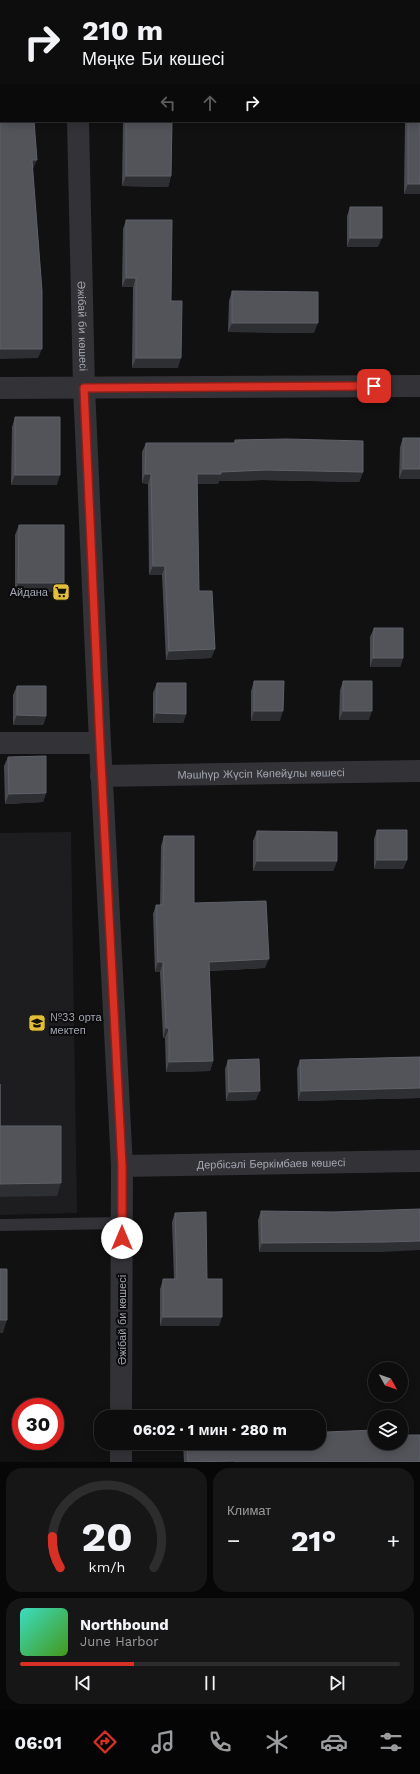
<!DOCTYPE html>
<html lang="ru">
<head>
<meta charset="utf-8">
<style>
  :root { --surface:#0d0d0e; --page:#161617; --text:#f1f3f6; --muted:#9a9c9e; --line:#2d2d2e; --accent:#d93025 }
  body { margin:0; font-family:"Work Sans",sans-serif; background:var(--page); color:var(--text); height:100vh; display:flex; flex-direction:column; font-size:15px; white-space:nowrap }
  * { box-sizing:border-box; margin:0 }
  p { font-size:13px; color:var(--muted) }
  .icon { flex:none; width:22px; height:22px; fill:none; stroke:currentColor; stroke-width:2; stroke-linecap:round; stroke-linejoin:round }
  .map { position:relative; height:1462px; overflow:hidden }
  .side { display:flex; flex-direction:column; gap:6px; padding:6px; background:#070708; flex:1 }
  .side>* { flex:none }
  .top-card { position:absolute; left:0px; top:0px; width:420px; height:122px; box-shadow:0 2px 10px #0003,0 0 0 1px var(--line); background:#0d0d0e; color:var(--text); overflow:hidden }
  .needle { width:26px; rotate:130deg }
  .tools { position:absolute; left:368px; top:1362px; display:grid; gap:8px }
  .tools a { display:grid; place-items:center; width:40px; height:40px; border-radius:50%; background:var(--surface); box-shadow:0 2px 10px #0003,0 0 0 1px var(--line); font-size:20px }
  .speed { position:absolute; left:12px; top:1398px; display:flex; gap:8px; font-size:20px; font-weight:700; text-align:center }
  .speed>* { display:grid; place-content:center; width:52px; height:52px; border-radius:50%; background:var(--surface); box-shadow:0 2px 10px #0003,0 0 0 1px var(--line); line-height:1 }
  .speed .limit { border:6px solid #d22; background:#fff; color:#111 }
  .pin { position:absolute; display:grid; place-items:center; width:34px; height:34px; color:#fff; margin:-17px; border-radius:8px; box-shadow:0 2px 6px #0006 }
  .me { position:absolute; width:44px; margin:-22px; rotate:0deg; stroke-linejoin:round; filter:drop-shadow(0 0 3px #0008) }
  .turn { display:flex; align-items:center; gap:14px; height:84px; padding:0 16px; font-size:18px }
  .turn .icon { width:52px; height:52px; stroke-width:2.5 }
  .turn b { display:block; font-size:28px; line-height:34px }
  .lanes { display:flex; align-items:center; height:38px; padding:0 16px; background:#0003; justify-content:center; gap:20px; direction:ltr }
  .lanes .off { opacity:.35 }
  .big { font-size:30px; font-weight:700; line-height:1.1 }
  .side .card { flex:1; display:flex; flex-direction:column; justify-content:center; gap:6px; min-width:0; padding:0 14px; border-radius:16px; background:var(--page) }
  .side .dial { align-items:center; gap:0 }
  .dial svg { height:104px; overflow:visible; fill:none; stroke:var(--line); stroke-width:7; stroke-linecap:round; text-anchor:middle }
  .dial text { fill:var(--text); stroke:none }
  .song { display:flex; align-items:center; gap:12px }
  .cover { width:48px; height:48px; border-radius:6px; background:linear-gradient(135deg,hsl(170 70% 55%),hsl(100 70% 35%)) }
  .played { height:4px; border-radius:2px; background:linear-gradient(90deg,var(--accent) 30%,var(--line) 30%) }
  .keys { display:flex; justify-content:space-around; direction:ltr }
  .heat { display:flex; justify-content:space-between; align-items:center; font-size:22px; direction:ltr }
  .side .tiles { flex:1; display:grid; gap:6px; grid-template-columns:1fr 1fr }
  .card:last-child { grid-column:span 2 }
  .trip { position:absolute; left:94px; top:1410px; width:232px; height:40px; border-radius:16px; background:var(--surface); box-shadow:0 2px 10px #0003,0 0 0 1px var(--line); font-weight:700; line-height:40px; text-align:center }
  .tabs { display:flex; height:64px; justify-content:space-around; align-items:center; background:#050506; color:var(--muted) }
  .tabs .icon { width:28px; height:28px }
  .tabs .selected { color:var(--accent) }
  .tabs b { font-size:18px; color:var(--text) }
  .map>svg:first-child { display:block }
  .built { fill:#1d1d1f }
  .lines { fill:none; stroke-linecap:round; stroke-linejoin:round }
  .service { stroke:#323237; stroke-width:12 }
  .minor { stroke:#323237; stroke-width:22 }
  .secondary { stroke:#404147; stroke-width:22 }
  .wall { fill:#494a4f }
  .shaded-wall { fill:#2e2f32 }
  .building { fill:#52545a; stroke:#5f6168 }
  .route-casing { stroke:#8d1f18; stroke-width:10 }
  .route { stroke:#d93025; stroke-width:7 }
  .labels { text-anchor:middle; stroke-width:4; stroke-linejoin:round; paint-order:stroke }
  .street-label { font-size:11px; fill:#a3a6b2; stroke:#0c0c0d }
  .poi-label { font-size:11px; fill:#a3a6b2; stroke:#0c0c0d; text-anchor:end }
</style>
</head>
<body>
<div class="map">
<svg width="420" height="1462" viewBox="0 0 420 1462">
  <rect width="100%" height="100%" fill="#111112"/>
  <path class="built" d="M 71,832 L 77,1213 L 0,1215 L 0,833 Z"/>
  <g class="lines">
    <path class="service" d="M 0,1225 L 122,1223"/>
    <g class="minor">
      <path d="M 75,0 L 75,1"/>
      <path id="s1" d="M 78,121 L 84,388 L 100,743 L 122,1166 L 121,1417"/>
      <path d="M 0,388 L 420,386"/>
      <path d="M 0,743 L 100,743"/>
      <path id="s2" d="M 101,776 L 420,771"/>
      <path id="s3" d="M 122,1166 L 420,1161"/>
      <path d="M 121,1462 L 121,1443"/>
    </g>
    <path class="secondary" d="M 0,0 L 8,0"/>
  </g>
  <path class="wall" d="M 123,121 L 172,121 L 171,176 L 168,187 L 122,186 Z
    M 405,121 L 419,121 L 420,194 L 404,194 Z
    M 350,207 L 378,247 L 347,247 L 347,216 Z
    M 126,220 L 171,301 L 178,368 L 132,368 L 133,287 L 122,287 L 123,229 Z
    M 232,291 L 314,333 L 228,332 L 229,301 Z
    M 15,417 L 57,485 L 11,485 L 12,427 Z
    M 403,438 L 420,438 L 399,479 L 400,447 Z
    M 235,440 L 363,472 L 359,482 L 263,480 L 219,481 L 218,484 L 197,484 L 199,591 L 215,649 L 211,658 L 166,660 L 162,575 L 149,575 L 148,484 L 142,483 L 142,452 L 146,443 L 234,443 Z
    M 19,525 L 64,583 L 61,592 L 15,592 L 15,535 Z
    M 374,628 L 403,658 L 400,667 L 370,667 L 370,637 Z
    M 254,681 L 280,721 L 251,721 L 251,691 Z
    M 343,681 L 369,720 L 339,720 L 340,690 Z
    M 157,683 L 186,714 L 183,723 L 153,723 L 153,693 Z
    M 17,686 L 46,716 L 43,725 L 13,725 L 13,695 Z
    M 8,757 L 46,793 L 43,802 L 5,804 L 4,766 Z
    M 377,830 L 407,860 L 403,869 L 374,869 L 374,839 Z
    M 257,831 L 337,861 L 333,871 L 253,871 L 253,841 Z
    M 164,836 L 194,903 L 265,968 L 209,971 L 213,1061 L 210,1071 L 166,1072 L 165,1038 L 163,1038 L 160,972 L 155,972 L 153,914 L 156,905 L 160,905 L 161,846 Z
    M 420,1057 L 420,1098 L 298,1101 L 297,1069 L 300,1060 Z
    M 228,1060 L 256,1100 L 226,1101 L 225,1069 Z
    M 261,1211 L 381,1252 L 259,1252 L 258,1220 Z
    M 175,1213 L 207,1279 L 219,1326 L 160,1326 L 160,1289 L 163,1279 L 174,1279 L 172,1222 Z
    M 326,1432 L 375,1443 L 420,1462 L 184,1462 L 183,1443 L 319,1443 Z"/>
  <path class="shaded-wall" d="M 32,160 L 37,160 L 33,169 Z
    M 126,176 L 171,176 L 168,187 L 122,186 Z
    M 408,184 L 420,184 L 420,194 L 404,194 Z
    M 350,238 L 382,238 L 378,247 L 347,247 Z
    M 126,278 L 136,278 L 133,287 L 122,287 Z
    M 232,323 L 318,323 L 314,333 L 228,332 Z
    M 0,349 L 42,349 L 38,358 L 0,359 Z
    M 136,358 L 181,358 L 178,368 L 132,368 Z
    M 403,469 L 420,469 L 420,479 L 399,479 Z
    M 266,470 L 363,472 L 359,482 L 263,480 L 219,481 L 218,484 L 193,484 L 197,474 L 221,472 Z
    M 145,474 L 151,474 L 148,484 L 142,483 Z
    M 15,475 L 60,475 L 57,485 L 11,485 Z
    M 153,566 L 165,566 L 162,575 L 149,575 Z
    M 18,583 L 64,583 L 61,592 L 15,592 Z
    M 215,649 L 211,658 L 166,660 L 169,651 Z
    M 373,658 L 403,658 L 400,667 L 370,667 Z
    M 254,711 L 283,711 L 280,721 L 251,721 Z
    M 343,711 L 372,711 L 369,720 L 339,720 Z
    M 156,713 L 186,714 L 183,723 L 153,723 Z
    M 17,715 L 46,716 L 43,725 L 13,725 Z
    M 46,793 L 43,802 L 5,804 L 9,794 Z
    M 377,860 L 407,860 L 403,869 L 374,869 Z
    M 257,861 L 337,861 L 333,871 L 253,871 Z
    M 269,959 L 265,968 L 205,971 L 209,962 Z
    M 158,962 L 163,962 L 160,972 L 155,972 Z
    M 166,1028 L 169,1028 L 165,1038 L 163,1038 Z
    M 213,1061 L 210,1071 L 166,1072 L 169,1062 Z
    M 420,1088 L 420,1098 L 298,1101 L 301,1091 Z
    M 260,1091 L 256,1100 L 226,1101 L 229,1092 Z
    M 61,1183 L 57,1196 L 0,1197 L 0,1184 Z
    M 420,1241 L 420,1250 L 381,1252 L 259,1252 L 262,1243 Z
    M 163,1317 L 222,1317 L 219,1326 L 160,1326 Z
    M 0,1320 L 7,1320 L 3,1333 L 0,1333 Z
    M 235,1461 L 234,1462 L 195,1462 Z"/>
  <path class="building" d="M 0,22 L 1,22 L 1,121 L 34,121 L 37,160 L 32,160 L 42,291 L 42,349 L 0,349 Z
    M 419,64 L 420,64 L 420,184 L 408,184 L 408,121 L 419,121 Z
    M 126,121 L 172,121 L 171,176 L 126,176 Z
    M 350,207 L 382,207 L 382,238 L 350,238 Z
    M 126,220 L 172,220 L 171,301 L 182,301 L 181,358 L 136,358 L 136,278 L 126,278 Z
    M 232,291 L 318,292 L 318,323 L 232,323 Z
    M 15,417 L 60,417 L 60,475 L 15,475 Z
    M 403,438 L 420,438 L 420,469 L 403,469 Z
    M 286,439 L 363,441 L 363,472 L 266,470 L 221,472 L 221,474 L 197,474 L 199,591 L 212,591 L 215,649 L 169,651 L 165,566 L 153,566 L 151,474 L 145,474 L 146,443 L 235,443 L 235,440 Z
    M 19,525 L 64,525 L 64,583 L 18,583 Z
    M 374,628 L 403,628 L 403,658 L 373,658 Z
    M 254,681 L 284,681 L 283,711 L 254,711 Z
    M 343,681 L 372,681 L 372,711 L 343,711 Z
    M 157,683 L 186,683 L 186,714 L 156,713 Z
    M 17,686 L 46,686 L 46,716 L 17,715 Z
    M 46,756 L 46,793 L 9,794 L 8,757 Z
    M 377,830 L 407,830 L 407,860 L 377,860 Z
    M 257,831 L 337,832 L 337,861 L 257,861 Z
    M 164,836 L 194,836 L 194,903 L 266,901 L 269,959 L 209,962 L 213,1061 L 169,1062 L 169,1028 L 166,1028 L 163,962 L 158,962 L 156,905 L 163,905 Z
    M 420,1057 L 420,1088 L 301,1091 L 300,1060 Z
    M 259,1059 L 260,1091 L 229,1092 L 228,1060 Z
    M 0,1084 L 0,1126 L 61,1126 L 61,1183 L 0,1184 Z
    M 420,1209 L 420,1241 L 385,1242 L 262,1243 L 261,1211 L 333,1212 Z
    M 206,1212 L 207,1279 L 222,1279 L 222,1317 L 163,1317 L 163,1279 L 177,1279 L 175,1213 Z
    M 0,1269 L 7,1269 L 7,1320 L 0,1320 Z
    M 319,1430 L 326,1430 L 326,1432 L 375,1430 L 375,1443 L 401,1443 L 401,1435 L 420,1435 L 420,1462 L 235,1462 L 235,1461 L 188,1462 L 187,1443 L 319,1443 Z"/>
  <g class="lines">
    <defs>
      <path id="route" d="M 122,1238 L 122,1166 L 100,743 L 84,388 L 374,386"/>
    </defs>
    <use href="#route" class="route-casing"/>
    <use href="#route" class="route"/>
  </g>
  <defs>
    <symbol id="supermarket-square" viewBox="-11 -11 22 22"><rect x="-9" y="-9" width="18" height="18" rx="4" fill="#e3be38" stroke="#0c0c0d"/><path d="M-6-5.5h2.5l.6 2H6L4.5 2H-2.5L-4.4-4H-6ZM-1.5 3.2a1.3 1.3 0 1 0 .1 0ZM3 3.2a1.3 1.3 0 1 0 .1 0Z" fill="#111"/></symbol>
    <symbol id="school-square" viewBox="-11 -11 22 22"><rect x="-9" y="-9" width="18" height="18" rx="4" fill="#e3be38" stroke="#0c0c0d"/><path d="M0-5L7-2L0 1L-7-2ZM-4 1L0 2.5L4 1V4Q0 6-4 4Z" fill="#111"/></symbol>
  </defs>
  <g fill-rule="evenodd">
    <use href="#supermarket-square" x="51" y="582" width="20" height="20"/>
    <use href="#school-square" x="27" y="1013" width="20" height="20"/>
  </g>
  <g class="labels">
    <g class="street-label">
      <text dy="4" stroke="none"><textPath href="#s1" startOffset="205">Әжібай би көшесі</textPath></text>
      <text dy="4" stroke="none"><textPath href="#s2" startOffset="160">Мәшһүр Жүсіп Көпейұлы көшесі</textPath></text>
      <text dy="4" stroke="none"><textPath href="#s3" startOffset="149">Дербісәлі Беркімбаев көшесі</textPath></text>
      <text transform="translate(122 1320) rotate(-90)" y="4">Әжібай би көшесі</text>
    </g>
    <g class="poi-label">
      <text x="48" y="596">Айдана</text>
      <text x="50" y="1021" text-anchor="start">№33 орта<tspan x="50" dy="13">мектеп</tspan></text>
    </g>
  </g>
</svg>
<div class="tools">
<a><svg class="needle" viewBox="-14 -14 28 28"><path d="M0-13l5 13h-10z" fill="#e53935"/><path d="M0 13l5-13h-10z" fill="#9a9c9e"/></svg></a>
<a><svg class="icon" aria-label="layers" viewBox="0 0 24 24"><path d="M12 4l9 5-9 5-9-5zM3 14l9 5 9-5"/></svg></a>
</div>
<div class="speed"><div class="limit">30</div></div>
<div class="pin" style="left:374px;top:386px;background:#d93025"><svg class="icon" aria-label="arrive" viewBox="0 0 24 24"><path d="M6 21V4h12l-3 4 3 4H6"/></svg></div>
<svg class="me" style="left:122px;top:1238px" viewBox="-20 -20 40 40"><circle r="19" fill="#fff"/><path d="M0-13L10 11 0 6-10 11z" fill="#d93025"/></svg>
<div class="trip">06:02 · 1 мин · 280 m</div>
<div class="top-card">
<div class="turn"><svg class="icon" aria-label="right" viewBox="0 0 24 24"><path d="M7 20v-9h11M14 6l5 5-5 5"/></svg><div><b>210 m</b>Мөңке Би көшесі</div></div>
<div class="lanes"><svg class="icon off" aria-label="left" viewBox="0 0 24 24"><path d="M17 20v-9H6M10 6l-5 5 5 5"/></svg><svg class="icon off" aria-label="ahead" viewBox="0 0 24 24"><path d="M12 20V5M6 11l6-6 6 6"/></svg><svg class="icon" aria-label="right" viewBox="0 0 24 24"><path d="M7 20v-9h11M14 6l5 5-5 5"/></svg></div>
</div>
</div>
<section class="side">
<div class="tiles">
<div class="card dial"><svg viewBox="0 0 100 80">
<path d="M14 69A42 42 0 1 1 86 69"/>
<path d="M14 69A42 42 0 0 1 8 45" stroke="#d93025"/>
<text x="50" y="56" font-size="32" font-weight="700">20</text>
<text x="50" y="72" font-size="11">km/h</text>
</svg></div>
<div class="card"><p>Климат</p>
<div class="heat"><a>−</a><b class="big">21°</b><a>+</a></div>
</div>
<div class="card">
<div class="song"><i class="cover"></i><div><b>Northbound</b><p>June Harbor</p></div></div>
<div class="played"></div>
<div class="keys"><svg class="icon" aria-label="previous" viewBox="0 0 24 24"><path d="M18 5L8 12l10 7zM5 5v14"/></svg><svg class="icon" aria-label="pause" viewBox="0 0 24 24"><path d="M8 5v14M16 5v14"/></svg><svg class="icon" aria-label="next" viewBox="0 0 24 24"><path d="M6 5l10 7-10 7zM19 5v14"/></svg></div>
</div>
</div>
</section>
<nav class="tabs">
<b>06:01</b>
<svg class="icon selected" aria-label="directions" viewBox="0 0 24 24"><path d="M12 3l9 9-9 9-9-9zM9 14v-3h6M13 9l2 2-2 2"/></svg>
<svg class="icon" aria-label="music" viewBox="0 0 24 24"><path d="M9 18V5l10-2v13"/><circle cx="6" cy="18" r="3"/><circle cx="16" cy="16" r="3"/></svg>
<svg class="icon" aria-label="phone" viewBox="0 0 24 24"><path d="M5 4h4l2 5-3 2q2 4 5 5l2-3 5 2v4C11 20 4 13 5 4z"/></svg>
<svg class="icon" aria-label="climate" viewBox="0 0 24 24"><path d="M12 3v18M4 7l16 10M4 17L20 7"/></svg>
<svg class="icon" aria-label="car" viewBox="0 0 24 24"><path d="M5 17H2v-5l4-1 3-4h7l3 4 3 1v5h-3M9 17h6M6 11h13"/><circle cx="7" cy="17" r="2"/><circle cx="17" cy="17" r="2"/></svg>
<svg class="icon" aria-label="filters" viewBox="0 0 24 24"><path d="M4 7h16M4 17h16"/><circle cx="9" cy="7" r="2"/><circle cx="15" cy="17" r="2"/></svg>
</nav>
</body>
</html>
